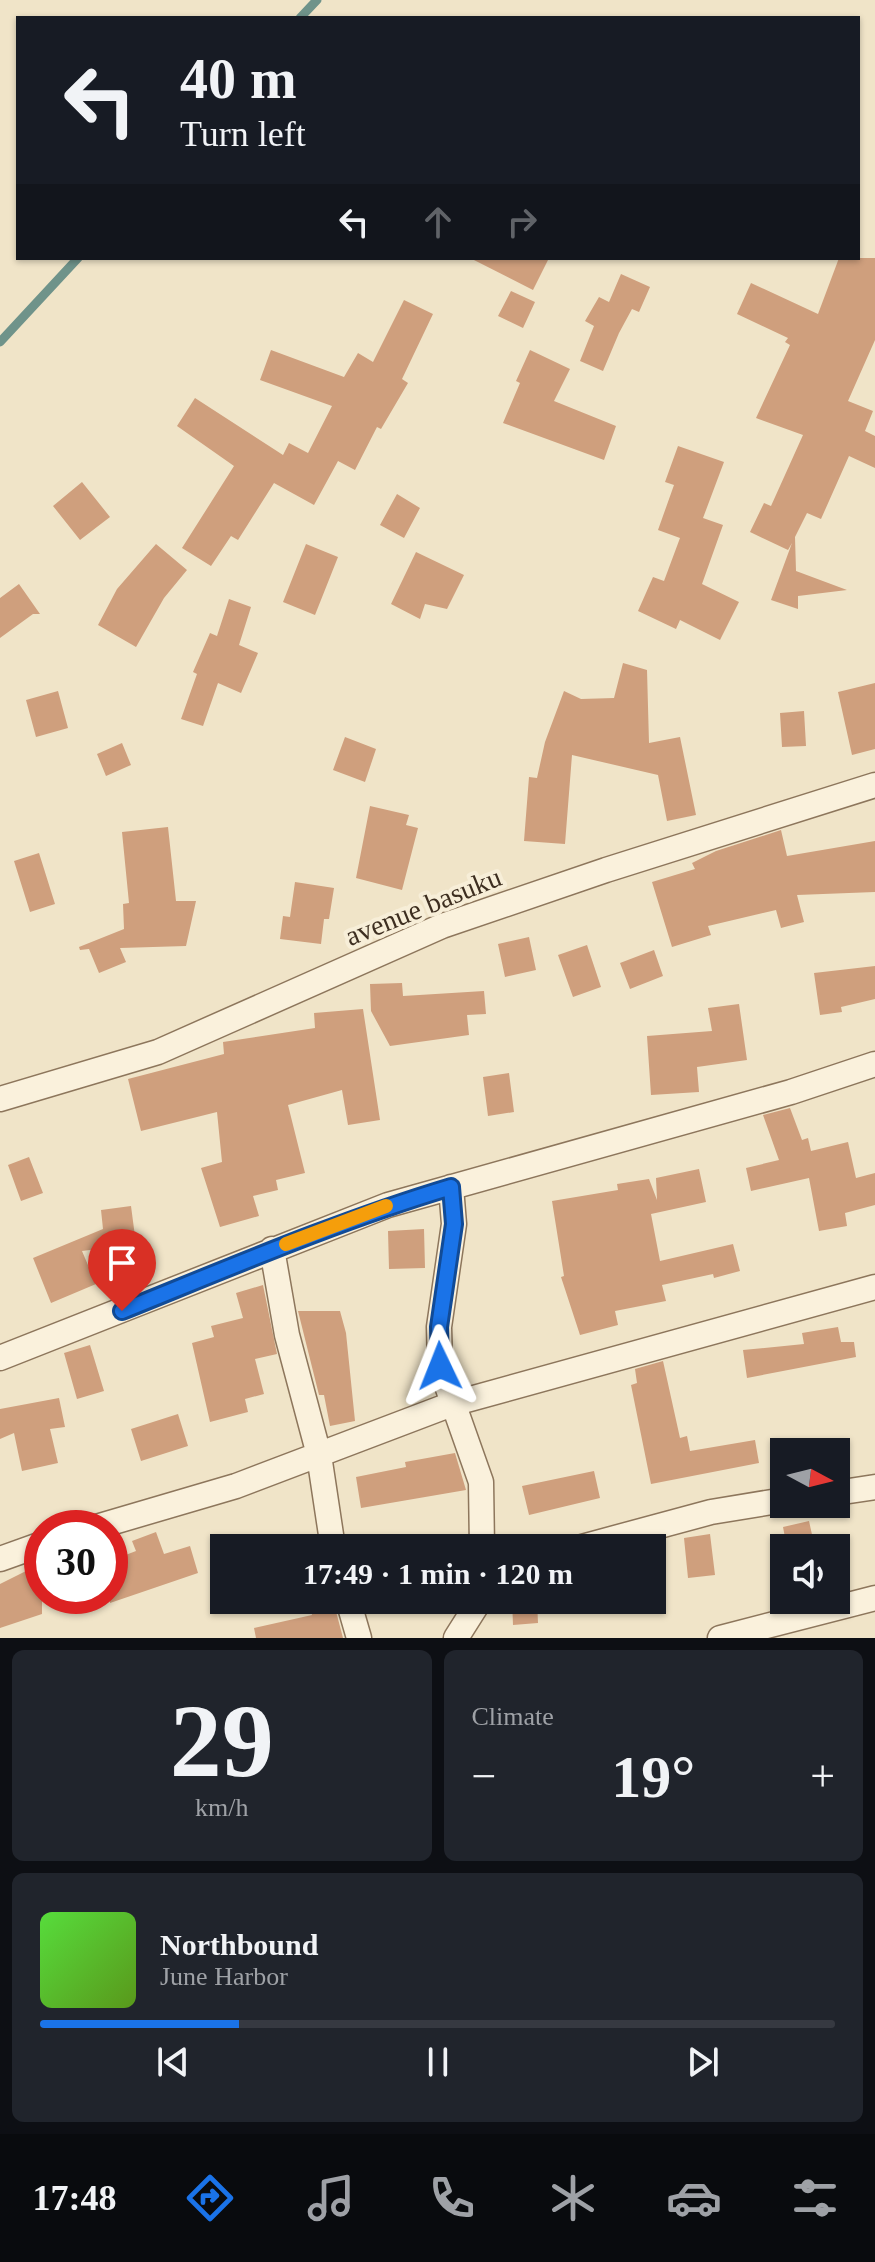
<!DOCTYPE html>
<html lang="en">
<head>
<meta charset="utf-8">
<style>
  :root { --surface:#171b24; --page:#20242c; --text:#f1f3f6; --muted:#9ea1a6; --line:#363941; --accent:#1a73e8 }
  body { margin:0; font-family:"Times New Roman",serif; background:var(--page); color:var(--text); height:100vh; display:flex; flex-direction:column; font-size:30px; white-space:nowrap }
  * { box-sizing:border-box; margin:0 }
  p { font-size:26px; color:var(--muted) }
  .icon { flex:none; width:44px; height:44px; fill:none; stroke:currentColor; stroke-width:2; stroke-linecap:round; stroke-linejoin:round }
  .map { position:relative; height:1638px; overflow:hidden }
  .drawer { display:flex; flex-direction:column; gap:12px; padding:12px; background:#0d0f14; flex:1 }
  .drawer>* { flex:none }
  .guide { position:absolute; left:16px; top:16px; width:844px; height:244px; border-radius:0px; box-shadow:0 2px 6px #0004; background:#171b24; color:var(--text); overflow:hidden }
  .needle { width:52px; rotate:97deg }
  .controls { position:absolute; left:770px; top:1438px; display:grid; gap:16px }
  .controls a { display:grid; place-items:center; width:80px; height:80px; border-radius:0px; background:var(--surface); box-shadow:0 2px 6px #0004; font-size:40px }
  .speed { position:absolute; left:24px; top:1510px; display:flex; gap:16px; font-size:40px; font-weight:700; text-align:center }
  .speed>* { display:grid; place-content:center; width:104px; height:104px; border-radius:50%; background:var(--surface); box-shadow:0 2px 6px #0004; line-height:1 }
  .speed .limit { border:12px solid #d22; background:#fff; color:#111 }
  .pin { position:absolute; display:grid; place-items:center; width:68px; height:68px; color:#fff; margin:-82px -34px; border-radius:50% 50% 50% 0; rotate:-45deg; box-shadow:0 0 8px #0007 }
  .pin .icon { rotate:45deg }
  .me { position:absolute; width:88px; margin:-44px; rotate:358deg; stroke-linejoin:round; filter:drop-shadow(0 0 6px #0008) }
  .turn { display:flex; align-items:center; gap:28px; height:168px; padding:0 32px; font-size:36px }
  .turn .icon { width:104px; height:104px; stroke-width:2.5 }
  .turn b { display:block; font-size:56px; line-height:68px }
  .lanes { display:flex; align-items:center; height:76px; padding:0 32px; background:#0003; justify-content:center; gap:40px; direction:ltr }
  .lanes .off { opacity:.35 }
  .big { font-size:60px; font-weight:800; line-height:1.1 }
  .drawer .widget { flex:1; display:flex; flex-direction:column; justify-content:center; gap:12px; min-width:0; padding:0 28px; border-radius:12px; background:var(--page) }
  .drawer .dial { align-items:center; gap:0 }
  .dial b { font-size:104px; line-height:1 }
  .song { display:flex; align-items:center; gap:24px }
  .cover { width:96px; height:96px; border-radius:12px; background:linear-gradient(135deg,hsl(110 70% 55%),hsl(90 70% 35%)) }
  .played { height:8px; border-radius:4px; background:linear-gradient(90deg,var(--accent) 25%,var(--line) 25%) }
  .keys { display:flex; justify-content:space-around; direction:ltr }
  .heat { display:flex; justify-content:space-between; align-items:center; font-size:44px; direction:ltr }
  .drawer .tiles { flex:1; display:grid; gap:12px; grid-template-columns:1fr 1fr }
  .widget:last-child { grid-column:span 2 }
  .trip { position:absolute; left:210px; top:1534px; width:456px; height:80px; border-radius:0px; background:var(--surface); box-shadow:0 2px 6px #0004; font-weight:800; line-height:80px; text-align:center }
  .menu { display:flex; height:128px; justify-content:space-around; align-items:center; background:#090b0e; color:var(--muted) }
  .menu .icon { width:56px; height:56px }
  .menu .on { color:var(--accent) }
  .menu b { font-size:36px; color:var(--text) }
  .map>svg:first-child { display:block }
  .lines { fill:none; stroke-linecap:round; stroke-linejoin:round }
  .stream { stroke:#6f938a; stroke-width:9 }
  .building { fill:#cf9f7d }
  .street-casing { stroke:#8d765c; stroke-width:27 }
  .street { stroke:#faf1dc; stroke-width:24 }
  .route-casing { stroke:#114b97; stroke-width:20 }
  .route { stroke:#1a73e8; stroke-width:14 }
  .slow { stroke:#f59e0b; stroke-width:14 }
  .labels { text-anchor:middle; stroke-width:8; stroke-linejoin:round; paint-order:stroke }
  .street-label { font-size:28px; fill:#3d2e20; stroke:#f7eed8 }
</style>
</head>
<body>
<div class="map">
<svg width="875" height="1638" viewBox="0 0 875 1638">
  <rect width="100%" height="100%" fill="#f0e4c8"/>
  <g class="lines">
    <path class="stream" d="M 300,18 L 317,0
      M 0,342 L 78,258"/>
  </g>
  <path class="building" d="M 470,258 L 549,258 L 533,290 Z
    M 839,258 L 875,258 L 875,340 L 848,401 L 873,411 L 865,431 L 875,436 L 875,468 L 849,456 L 821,519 L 807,513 L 795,537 L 796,571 L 847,590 L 798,596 L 798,609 L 771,600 L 792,543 L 788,550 L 750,532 L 764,503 L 771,506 L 803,435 L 756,418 L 790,345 L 785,342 L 788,338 L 737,314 L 751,283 L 818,314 Z
    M 621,274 L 650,287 L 639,312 L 632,309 L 619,333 L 603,371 L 580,361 L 594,326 L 585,321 L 599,297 L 609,302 Z
    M 511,291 L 535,302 L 523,328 L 498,316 Z
    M 404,300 L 433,314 L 402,379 L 408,383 L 381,429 L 377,427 L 355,470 L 338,461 L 314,505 L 274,483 L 238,540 L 231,536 L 211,566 L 182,548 L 234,466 L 177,426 L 195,398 L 283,455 L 289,443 L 308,453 L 332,406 L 260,380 L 271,350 L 344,377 L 358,353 L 373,362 Z
    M 530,350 L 570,369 L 554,401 L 616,426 L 604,460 L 503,423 L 520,383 L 516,381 Z
    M 678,446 L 724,462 L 703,518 L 723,525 L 702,584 L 739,602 L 720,640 L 680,620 L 676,629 L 638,611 L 653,577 L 664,581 L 680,538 L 658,530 L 674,485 L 665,482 Z
    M 82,482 L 110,517 L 80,540 L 53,506 Z
    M 397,494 L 420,508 L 404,538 L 380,525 Z
    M 156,544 L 187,570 L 164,598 L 136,647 L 98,625 L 117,589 Z
    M 306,544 L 338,557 L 315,615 L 283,602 Z
    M 416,552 L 464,575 L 447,609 L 425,604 L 420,619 L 391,604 Z
    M 19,584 L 40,614 L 33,614 L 0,638 L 0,598 Z
    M 229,599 L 251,607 L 239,645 L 258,653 L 241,693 L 218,683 L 203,726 L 181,719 L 197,674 L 193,672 L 210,633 L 217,636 Z
    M 623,663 L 647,670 L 649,743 L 680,737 L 696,815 L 667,821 L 658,775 L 572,755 L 565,844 L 524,841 L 529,777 L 537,778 L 545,742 L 564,691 L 581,699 L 614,698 Z
    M 875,683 L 875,749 L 852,755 L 838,692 Z
    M 58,691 L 68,728 L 36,737 L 26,700 Z
    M 804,711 L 806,746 L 782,747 L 780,713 Z
    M 345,737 L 376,749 L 365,782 L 333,770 Z
    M 122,743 L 131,765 L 106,776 L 97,754 Z
    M 370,806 L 409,815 L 406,825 L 418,828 L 402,890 L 356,878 Z
    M 168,827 L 176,901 L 196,901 L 186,946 L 120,948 L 126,962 L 99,973 L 89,949 L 80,950 L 79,947 L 124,929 L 123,904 L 129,903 L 122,832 Z
    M 781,830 L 787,856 L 875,841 L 875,892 L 797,895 L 804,922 L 781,928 L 776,910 L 708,926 L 711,935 L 672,947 L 652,882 L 695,869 L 692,863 L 716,851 Z
    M 39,853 L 55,904 L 30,912 L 14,861 Z
    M 295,882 L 334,888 L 329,919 L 324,919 L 321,944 L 280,939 L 283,916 L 290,917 Z
    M 529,937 L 536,970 L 505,977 L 498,944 Z
    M 587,945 L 601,987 L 573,997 L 558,955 Z
    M 654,950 L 663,976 L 630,989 L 620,963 Z
    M 875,966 L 875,999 L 841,1007 L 842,1012 L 820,1015 L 814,973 Z
    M 402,983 L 403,996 L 484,991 L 486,1014 L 467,1015 L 469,1035 L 390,1046 L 371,1011 L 370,984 Z
    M 739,1004 L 747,1060 L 697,1067 L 699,1092 L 651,1095 L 647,1036 L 712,1031 L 708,1008 Z
    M 363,1009 L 380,1120 L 348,1125 L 342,1090 L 288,1105 L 305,1173 L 276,1180 L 278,1190 L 253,1196 L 259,1216 L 220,1227 L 201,1168 L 222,1162 L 217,1112 L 141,1131 L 128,1079 L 224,1054 L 223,1042 L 315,1028 L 314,1013 Z
    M 509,1073 L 514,1112 L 488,1116 L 483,1077 Z
    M 790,1108 L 802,1140 L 808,1138 L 811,1151 L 848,1142 L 856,1178 L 875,1173 L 875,1205 L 845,1213 L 847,1226 L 819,1231 L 809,1178 L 751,1191 L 746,1168 L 779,1160 L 763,1115 Z
    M 29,1157 L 43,1193 L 21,1201 L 8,1165 Z
    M 699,1169 L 706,1202 L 651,1214 L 660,1261 L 733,1244 L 740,1271 L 714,1278 L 713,1274 L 662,1285 L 666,1301 L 615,1311 L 618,1325 L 580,1335 L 561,1277 L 564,1276 L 552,1201 L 618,1190 L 617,1184 L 649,1179 L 657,1200 L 656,1178 Z
    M 131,1206 L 136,1244 L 82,1251 L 96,1284 L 51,1303 L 33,1258 L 103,1229 L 101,1210 Z
    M 424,1229 L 425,1268 L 389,1269 L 388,1231 Z
    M 263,1285 L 277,1354 L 255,1359 L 264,1394 L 245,1399 L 248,1412 L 210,1422 L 192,1343 L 214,1337 L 211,1326 L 243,1318 L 236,1293 Z
    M 298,1311 L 340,1311 L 346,1333 L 355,1421 L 330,1426 L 324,1395 L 319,1395 Z
    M 838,1327 L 841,1342 L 854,1342 L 856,1357 L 747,1378 L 743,1350 L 804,1344 L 802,1333 Z
    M 90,1345 L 104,1391 L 77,1399 L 64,1353 Z
    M 663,1361 L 680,1438 L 687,1436 L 690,1451 L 755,1440 L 759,1463 L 651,1484 L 631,1385 L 637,1383 L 635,1369 Z
    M 59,1398 L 65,1427 L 50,1429 L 58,1463 L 22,1471 L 14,1433 L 0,1439 L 0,1409 Z
    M 178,1414 L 188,1446 L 141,1461 L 131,1429 Z
    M 455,1453 L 466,1490 L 361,1508 L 356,1477 L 406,1467 L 405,1462 Z
    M 594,1471 L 600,1498 L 529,1515 L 522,1486 Z
    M 809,1521 L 815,1548 L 787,1548 L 783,1527 Z
    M 156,1532 L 164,1554 L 190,1546 L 198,1573 L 110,1603 L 110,1561 L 136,1551 L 132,1541 Z
    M 710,1534 L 715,1575 L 688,1578 L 684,1538 Z
    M 42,1563 L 42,1614 L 0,1628 L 0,1584 Z
    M 309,1600 L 333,1600 L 343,1638 L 256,1638 L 254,1628 L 312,1615 Z
    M 512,1600 L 537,1600 L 538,1623 L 513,1625 Z"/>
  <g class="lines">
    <defs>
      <path id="street" d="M 0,1099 L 158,1052 L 442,926 L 606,870 L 875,785
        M 451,1187 L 454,1224 L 439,1327 L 440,1366 L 481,1482 L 482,1548
        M 272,1249 L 287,1335 L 319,1455 L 333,1548
        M 0,1358 L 388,1205 L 791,1092 L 875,1064
        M 836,1493 L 875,1487
        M 93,1528 L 236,1486 L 452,1404 L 875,1287
        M 578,1548 L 711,1512 L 784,1500
        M 0,1559 L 42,1544
        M 348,1600 L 359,1638
        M 456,1638 L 480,1600
        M 720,1638 L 875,1598"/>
    </defs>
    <use href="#street" class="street-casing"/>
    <use href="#street" class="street"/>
  </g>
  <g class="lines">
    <defs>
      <path id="route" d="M 122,1311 C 231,1267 338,1221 451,1187 L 454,1224 L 439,1327 L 440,1366"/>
    </defs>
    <use href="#route" class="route-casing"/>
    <use href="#route" class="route"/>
    <path class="slow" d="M 286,1244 L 386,1206"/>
  </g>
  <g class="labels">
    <g class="street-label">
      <text transform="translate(423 906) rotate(-22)" y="10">avenue basuku</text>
    </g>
  </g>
</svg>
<div class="controls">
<a><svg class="needle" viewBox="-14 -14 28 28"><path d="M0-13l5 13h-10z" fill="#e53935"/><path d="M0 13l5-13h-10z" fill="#9ea1a6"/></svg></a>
<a><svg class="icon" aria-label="sound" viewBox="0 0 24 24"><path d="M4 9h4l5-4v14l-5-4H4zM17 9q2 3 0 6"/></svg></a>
</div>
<div class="speed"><div class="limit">30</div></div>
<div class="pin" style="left:122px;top:1311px;background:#d93025"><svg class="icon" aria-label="arrive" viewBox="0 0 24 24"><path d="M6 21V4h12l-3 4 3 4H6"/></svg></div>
<svg class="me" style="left:440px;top:1366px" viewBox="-20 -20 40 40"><path d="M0-17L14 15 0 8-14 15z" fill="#1a73e8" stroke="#fff" stroke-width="4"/></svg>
<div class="trip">17:49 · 1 min · 120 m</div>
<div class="guide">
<div class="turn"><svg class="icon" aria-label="left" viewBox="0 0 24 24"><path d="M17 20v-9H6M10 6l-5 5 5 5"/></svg><div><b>40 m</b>Turn left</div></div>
<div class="lanes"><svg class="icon" aria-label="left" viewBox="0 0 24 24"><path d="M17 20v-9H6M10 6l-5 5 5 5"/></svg><svg class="icon off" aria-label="ahead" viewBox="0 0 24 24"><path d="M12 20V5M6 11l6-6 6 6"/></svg><svg class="icon off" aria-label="right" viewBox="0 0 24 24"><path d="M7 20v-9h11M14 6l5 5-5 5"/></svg></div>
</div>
</div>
<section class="drawer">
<div class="tiles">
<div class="widget dial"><b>29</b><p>km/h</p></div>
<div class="widget"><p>Climate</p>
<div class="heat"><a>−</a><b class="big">19°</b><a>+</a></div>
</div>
<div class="widget">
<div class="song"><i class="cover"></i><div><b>Northbound</b><p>June Harbor</p></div></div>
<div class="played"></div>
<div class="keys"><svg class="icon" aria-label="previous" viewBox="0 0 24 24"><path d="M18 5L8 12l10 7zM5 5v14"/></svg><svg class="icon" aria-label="pause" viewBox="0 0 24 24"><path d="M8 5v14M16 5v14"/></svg><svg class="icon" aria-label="next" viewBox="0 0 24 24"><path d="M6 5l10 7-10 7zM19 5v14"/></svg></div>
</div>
</div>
</section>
<nav class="menu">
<b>17:48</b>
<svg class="icon on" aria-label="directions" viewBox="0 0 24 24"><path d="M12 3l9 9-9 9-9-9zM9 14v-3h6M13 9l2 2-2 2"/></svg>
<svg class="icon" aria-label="music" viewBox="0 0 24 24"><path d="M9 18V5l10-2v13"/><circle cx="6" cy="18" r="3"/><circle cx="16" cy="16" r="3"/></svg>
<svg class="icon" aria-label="phone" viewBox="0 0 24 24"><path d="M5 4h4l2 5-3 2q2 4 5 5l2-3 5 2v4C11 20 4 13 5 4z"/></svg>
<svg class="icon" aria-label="climate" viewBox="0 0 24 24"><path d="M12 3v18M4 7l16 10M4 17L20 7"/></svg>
<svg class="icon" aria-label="car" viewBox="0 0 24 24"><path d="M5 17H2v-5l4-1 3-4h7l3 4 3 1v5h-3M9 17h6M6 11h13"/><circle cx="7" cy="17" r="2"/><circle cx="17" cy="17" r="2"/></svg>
<svg class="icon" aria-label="filters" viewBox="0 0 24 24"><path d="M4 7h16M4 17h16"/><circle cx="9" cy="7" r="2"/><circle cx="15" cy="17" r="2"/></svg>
</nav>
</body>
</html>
